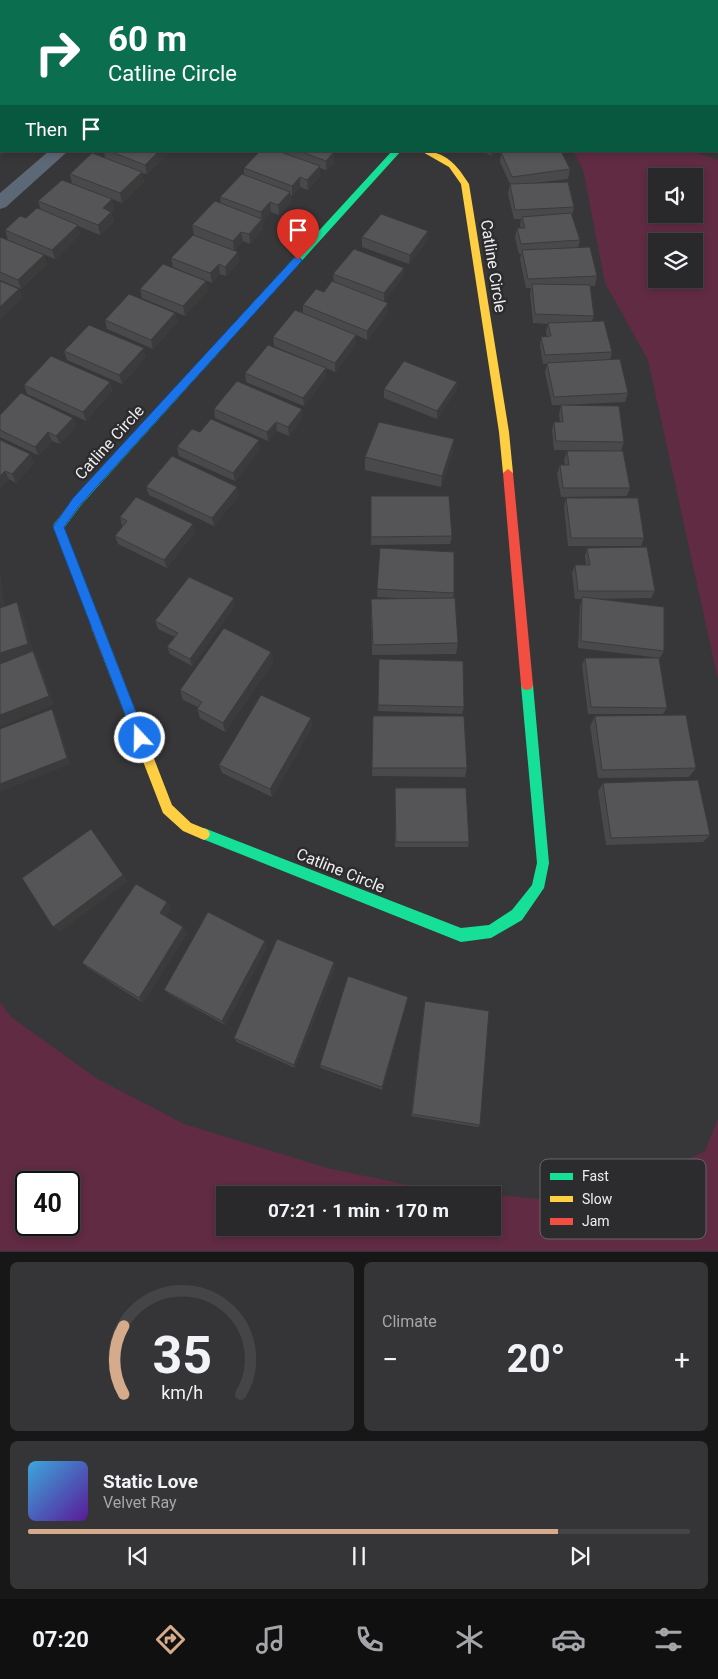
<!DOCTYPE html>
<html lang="en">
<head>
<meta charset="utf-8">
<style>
  :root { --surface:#29292b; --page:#353537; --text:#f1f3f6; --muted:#a5a6a9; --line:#454547; --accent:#d6ab8b }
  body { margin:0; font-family:Roboto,sans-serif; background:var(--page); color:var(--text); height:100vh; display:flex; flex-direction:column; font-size:19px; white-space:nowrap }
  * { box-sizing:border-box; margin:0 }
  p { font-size:16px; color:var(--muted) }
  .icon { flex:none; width:28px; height:28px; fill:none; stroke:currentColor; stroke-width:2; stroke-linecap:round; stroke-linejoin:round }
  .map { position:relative; height:1252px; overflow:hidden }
  .sheet { display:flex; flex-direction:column; gap:10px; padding:10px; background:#171718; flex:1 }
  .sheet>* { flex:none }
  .guide { position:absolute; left:0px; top:0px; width:719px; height:152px; box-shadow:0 2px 8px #0003,0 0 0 1px var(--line); background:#0b6e4f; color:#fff; overflow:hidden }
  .buttons { position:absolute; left:648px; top:168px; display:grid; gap:10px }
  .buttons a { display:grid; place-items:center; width:55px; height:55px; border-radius:0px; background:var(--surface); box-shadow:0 2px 8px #0003,0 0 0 1px var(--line); font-size:25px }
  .speed { position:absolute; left:15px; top:1171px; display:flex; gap:10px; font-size:25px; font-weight:700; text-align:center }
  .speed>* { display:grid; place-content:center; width:65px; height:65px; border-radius:50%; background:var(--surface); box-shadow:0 2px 8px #0003,0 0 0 1px var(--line); line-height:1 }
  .speed .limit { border:2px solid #111; border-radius:8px; background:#fff; color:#111 }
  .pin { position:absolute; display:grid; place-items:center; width:42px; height:42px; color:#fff; margin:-51px -21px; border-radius:50% 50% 50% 0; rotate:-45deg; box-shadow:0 0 5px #0007 }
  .pin .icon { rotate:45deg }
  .me { position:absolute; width:55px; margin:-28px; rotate:339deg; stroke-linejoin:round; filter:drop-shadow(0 0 4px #0008) }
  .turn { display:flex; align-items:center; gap:18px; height:105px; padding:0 25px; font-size:22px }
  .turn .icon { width:65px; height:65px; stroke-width:2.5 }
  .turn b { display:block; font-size:35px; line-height:42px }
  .then { display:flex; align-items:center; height:48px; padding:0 25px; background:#0003; gap:10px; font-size:19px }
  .big { font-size:38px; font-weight:700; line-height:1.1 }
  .sheet .tile { flex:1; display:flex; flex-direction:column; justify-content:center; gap:8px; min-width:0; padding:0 18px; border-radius:8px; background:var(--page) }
  .sheet .dial { align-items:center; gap:0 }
  .dial svg { height:130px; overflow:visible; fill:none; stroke:var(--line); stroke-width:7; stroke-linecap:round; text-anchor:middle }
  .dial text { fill:var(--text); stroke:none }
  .song { display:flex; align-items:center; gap:15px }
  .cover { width:60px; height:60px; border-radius:8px; background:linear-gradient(135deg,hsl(200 70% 55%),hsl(270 70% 35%)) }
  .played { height:5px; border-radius:2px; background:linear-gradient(90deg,var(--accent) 80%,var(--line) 80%) }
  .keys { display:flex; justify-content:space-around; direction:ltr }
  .heat { display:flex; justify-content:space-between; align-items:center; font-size:28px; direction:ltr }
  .sheet .tiles { flex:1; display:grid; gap:10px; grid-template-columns:1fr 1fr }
  .tile:last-child { grid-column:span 2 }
  .trip { position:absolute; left:216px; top:1186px; width:285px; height:50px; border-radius:0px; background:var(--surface); box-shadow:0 2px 8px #0003,0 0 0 1px var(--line); font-weight:700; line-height:50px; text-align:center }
  .dock { display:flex; height:80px; justify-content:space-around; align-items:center; background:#101011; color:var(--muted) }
  .dock .icon { width:35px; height:35px }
  .dock .current { color:var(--accent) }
  .dock b { font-size:22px; color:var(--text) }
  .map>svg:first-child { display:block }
  .green { fill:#602b43; fill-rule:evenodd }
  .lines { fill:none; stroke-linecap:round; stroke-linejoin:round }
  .street { fill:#5c6875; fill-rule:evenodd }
  .fast { fill:#16e098; fill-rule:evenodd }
  .slow { fill:#ffcf43; fill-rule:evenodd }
  .jam { fill:#f24e42; fill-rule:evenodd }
  .wall { fill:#49484a }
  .shaded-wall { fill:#3c3b3c }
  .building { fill:#555456; stroke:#3c3b3c }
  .route { fill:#1a73e8; stroke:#114b97 }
  .labels { text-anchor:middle; stroke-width:5; stroke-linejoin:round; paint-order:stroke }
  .street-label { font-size:16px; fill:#eeeef0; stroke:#2c2c2f }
  .key { fill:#2c2c2f; stroke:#666669; stroke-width:1 }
  .key-label { font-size:14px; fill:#eeeef0 }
</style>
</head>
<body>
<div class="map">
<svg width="718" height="1252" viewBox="0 0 718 1252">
  <rect width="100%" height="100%" fill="#373739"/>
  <path class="green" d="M 573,151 L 692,151 L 718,160 L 718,680 L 648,360 L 605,283 L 583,169 ZM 656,176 L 694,176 L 694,214 L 656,214 ZM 656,241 L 694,241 L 694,279 L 656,279 Z
    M 0,1002 L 11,1017 L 96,1078 L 184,1124 L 327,1168 L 418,1187 L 568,1202 L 646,1180 L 705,1151 L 718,1118 L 718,1251 L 0,1251 ZM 26,1182 L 69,1182 L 69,1225 L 26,1225 ZM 225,1195 L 492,1195 L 492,1228 L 225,1228 Z"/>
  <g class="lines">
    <path class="street" d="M 0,0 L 8,0 L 9,1 L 1,1 L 0,6 Z
      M 618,0 L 637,0 L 638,1 L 619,1 Z
      M 49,151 L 68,151 L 6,207 L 0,209 L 0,193 Z"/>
    <path class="fast" d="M 392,151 L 401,151 L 81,505 L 64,528 L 103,627 L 101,630 L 97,632 L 93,630 L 53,527 L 54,524 L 73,499 Z
      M 527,680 L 531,681 L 533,685 L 549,863 L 544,888 L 522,920 L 491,938 L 461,942 L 200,838 L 198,834 L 200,830 L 204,828 L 461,928 L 489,925 L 512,910 L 532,885 L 537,863 L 521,685 L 523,681 Z"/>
    <path class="slow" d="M 421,151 C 446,151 457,165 469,184 L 509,432 L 513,473 L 508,477 L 503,473 L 499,432 L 461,184 L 449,167 Z
      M 97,622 L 101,624 L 103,627 L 172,805 L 191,823 L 208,830 L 210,834 L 208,838 L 204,840 L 183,831 L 163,813 L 91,627 L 93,624 Z"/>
    <path class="jam" d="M 508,469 L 513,473 L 533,685 L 531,689 L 527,690 L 523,689 L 521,685 L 503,473 Z"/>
  </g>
  <path class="wall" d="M 69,0 L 157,0 L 155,1 L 73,1 Z
    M 0,89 L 1,90 L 1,151 L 5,151 L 0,156 Z
    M 104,151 L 168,151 L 168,154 L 147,174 L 142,173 L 144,182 L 122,203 L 84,188 L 114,209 L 111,212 L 114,221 L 100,235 L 78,226 L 80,234 L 55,259 L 8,240 L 5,230 L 41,210 L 38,201 L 72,184 L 70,174 L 105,158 Z
    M 260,151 L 332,151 L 334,162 L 326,170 L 320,168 L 320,176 L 308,190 L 300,187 L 292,196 L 290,195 L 291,202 L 279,215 L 271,212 L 263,222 L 263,229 L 250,244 L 243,241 L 234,251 L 194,235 L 192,225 L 221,204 L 220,197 L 244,175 L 244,168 Z
    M 483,151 L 500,151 L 491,156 Z
    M 501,152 L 570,169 L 568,179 L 534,183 L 574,207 L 572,216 L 580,240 L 578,248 L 597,276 L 595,286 L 590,286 L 594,316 L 592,321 L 612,352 L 610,360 L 628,393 L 625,402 L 564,405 L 624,442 L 621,451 L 630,488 L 627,496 L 561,497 L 557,474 L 560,465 L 565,465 L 564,460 L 567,451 L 613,451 L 554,450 L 552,430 L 554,422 L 560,422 L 559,414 L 561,405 L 552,405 L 545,372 L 547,364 L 543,364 L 540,346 L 541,337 L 547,337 L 546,332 L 548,324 L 533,323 L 530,293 L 531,288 L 526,288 L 520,259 L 521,254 L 519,254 L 515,238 L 517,228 L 521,228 L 520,226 L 521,219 L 514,219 L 508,194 L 510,184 L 500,162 Z
    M 0,237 L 47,264 L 21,289 L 0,280 Z
    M 362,237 L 427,241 L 409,264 L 362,247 Z
    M 238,252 L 239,262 L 226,276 L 220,274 L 212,283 L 173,267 L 171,258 Z
    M 404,268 L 403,277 L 384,301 L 388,312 L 367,340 L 356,335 L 356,344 L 335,372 L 274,346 L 273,337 L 303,314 L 303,305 L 324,292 L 334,282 L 333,274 Z
    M 140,289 L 208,291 L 185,316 L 142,298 Z
    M 175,313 L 177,323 L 153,349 L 107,329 L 105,320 Z
    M 64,351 L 146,357 L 122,384 L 67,360 Z
    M 245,373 L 326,377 L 304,406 L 246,382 Z
    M 110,382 L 112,391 L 86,421 L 27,394 L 24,385 Z
    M 457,382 L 456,391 L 437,419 L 384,398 L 384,389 Z
    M 214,409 L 302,409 L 302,418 L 289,436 L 277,431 L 268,441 L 215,418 Z
    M 0,415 L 73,418 L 76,426 L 60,444 L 52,441 L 38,455 L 0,437 Z
    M 200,432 L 260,449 L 235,481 L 179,456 L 177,447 Z
    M 454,439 L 453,451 L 441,487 L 365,470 L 365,457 Z
    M 0,440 L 30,454 L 34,463 L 16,483 L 9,479 L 0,489 Z
    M 146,487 L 237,487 L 239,495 L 214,526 L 149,495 Z
    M 371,496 L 452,536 L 450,544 L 371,545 Z
    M 566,498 L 644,538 L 641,546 L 568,546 L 564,506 Z
    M 120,517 L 195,532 L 167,568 L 118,544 L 115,536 L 123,526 L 122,526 Z
    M 380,548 L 454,593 L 453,598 L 458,643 L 456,654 L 372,655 L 371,599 L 417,599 L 377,597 Z
    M 587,548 L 655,591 L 651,598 L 595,599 L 664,651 L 660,658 L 578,648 L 580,605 L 582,599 L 575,599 L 572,573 L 575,565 L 586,565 L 585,556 Z
    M 235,606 L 192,666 L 170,654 L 167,647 L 175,637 L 158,629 L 155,621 Z
    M 271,652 L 273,662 L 225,732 L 200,718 L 197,709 L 198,707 L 183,700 L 180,690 Z
    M 585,658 L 667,708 L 663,714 L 588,714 L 582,665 Z
    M 379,659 L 464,707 L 462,714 L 378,711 Z
    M 373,716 L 467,768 L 465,777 L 372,776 Z
    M 595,716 L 696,768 L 689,777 L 598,778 L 590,726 Z
    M 311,718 L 312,727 L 272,797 L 222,773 L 219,765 Z
    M 603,783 L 710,835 L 703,842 L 606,845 L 598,791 Z
    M 395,788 L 469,842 L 468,847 L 395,847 Z
    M 167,902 L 171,908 L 165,917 L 187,933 L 143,1003 L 88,968 L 82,963 Z
    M 267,947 L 225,1025 L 169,994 L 164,990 Z
    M 335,968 L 295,1068 L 237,1042 L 234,1038 Z
    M 408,997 L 382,1090 L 321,1068 L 320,1065 Z
    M 425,1001 L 480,1125 L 478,1127 L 411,1116 L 424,1006 Z"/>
  <path class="shaded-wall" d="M 92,0 L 104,0 L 103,1 L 93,1 Z
    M 144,0 L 157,0 L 155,1 L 142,1 Z
    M 1,27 L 1,39 L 0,40 L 0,28 Z
    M 1,142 L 1,151 L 5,151 L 0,156 L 0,143 Z
    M 159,151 L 168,151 L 168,154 L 147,174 L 145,165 Z
    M 491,151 L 500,151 L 491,156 Z
    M 334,152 L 334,162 L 326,170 L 326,161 Z
    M 320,166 L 320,176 L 308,190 L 307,180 Z
    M 142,172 L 144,182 L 122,203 L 120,193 Z
    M 300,177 L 300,187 L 292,196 L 292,186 Z
    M 290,192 L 291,202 L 279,215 L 278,205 Z
    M 112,199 L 114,209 L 105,218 L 103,208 Z
    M 270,202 L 271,212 L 263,222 L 263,229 L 250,244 L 249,234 L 262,220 L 261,212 Z
    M 111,212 L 114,221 L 100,235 L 98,225 Z
    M 78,225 L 80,234 L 55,259 L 52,250 Z
    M 428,231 L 427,241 L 409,264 L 410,255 Z
    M 241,232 L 243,241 L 234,251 L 233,241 Z
    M 238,252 L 239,262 L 226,276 L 225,267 Z
    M 44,255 L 47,264 L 21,289 L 18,280 Z
    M 219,264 L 220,274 L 212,283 L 210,273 Z
    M 404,268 L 403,277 L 384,303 L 384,293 Z
    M 206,281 L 208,291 L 185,316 L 183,306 Z
    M 19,289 L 23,298 L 0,320 L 0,307 Z
    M 388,303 L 388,312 L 367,340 L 367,331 Z
    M 175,313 L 177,323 L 153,349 L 151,340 Z
    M 356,335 L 356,344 L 335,372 L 335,363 Z
    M 144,348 L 146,357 L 122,384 L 119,375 Z
    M 326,368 L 326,377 L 304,406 L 303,398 Z
    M 110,382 L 112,391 L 86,421 L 83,412 Z
    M 457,382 L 456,391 L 437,419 L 437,411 Z
    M 302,409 L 302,418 L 289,436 L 288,427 Z
    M 73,418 L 76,426 L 60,444 L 56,436 Z
    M 276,422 L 277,431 L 268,441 L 267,432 Z
    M 48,432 L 52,441 L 38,455 L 35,447 Z
    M 454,439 L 453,451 L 441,487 L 442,476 Z
    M 259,440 L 260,449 L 235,481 L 233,473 Z
    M 30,454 L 34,463 L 16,483 L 12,474 Z
    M 5,471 L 9,479 L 0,489 L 0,476 Z
    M 237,487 L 239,495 L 214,526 L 212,518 Z
    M 193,524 L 195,532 L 167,568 L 164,560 Z
    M 0,569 L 5,608 L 0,609 Z
    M 234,598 L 235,606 L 192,666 L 190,659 Z
    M 17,602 L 23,613 L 33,651 L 39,661 L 54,705 L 0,727 L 0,653 Z
    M 271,652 L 273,662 L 225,732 L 223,723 Z
    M 52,709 L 56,716 L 71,764 L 0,792 L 0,784 Z
    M 311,718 L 312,727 L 272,797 L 270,789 Z
    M 123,875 L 128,881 L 60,932 L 53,927 Z
    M 167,902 L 171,908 L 164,919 L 160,913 Z
    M 183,927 L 187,933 L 143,1003 L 139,998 Z
    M 265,941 L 267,947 L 225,1025 L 222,1021 Z
    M 334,962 L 335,968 L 295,1068 L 294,1065 Z"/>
  <path class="building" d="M 104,0 L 144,0 L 142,1 L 103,1 Z
    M 502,0 L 518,0 L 522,1 L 501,1 Z
    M 0,89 L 1,90 L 1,118 L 0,118 Z
    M 0,125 L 1,126 L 1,142 L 0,143 Z
    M 109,151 L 159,151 L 145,165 Z
    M 260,151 L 278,151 L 320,166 L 307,180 L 300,177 L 292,186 L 244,168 Z
    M 299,151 L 331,151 L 334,152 L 326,161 Z
    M 507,151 L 561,151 L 570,169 L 512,177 L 501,152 Z
    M 92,153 L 142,172 L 120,193 L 70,174 Z
    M 242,174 L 290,192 L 278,205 L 270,202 L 261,212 L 220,197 Z
    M 62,180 L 112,199 L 103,208 L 111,212 L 98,225 L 38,201 Z
    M 568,182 L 574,207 L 515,210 L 510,184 Z
    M 215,201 L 262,219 L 249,234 L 241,232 L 233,241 L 192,225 Z
    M 37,208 L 78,225 L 52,250 L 5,230 L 20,216 L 26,218 Z
    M 571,213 L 580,240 L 521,244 L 517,228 L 525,228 L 522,217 Z
    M 381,214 L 428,231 L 410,255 L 362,237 Z
    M 193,235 L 238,252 L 225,267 L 219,264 L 210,273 L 171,258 Z
    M 0,237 L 44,255 L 18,280 L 0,272 Z
    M 590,247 L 597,276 L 528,279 L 522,250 Z
    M 354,249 L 404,268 L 384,293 L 333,274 Z
    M 163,264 L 206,281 L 183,306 L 140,289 Z
    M 0,281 L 19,289 L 0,307 Z
    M 332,281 L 388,303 L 367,331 L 303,305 L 316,289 L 324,292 Z
    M 532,284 L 590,285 L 594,316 L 535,314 Z
    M 129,294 L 175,313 L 151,340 L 105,320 Z
    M 295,310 L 356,335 L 335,363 L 273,337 Z
    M 604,321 L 612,352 L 545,355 L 541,337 L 551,336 L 548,323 Z
    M 89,325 L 144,348 L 119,375 L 64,351 Z
    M 268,345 L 326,368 L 303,398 L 245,373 Z
    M 51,356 L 110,382 L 83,412 L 24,385 Z
    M 620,359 L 628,393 L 554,397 L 547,363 Z
    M 404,361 L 457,382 L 437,411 L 384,389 Z
    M 237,381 L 302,409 L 288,427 L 276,422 L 267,432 L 214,409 Z
    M 21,393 L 73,418 L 56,436 L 48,432 L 35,447 L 0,430 L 0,415 Z
    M 561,405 L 619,406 L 624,442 L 556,441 L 554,422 L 563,422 Z
    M 211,419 L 259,440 L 233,473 L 177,447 L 192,429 L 200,432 Z
    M 379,422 L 454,439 L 442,476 L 365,457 Z
    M 0,440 L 30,454 L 12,474 L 5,471 L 0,476 Z
    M 567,451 L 623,451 L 630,488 L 563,488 L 560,465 L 569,465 Z
    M 172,456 L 237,487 L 212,518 L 146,487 Z
    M 371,496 L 449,496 L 452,536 L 371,537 Z
    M 136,497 L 193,524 L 164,560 L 115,536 L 127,521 L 120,517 Z
    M 566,498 L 638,498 L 644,538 L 571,538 Z
    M 647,547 L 655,591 L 578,591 L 575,565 L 590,565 L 587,548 Z
    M 380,548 L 454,552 L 454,593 L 377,589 Z
    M 189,577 L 234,598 L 190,659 L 167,647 L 178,633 L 155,621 Z
    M 582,597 L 664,607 L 664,651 L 581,641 Z
    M 455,598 L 458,643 L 373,645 L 371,599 Z
    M 17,602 L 28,644 L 0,653 L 0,608 Z
    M 224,628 L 271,652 L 223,723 L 197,709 L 202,702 L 180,690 Z
    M 33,651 L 49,696 L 0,715 L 0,664 Z
    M 585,658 L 659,658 L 667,708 L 591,707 Z
    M 379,659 L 463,661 L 464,707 L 378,705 Z
    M 261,695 L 311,718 L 270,789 L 219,765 Z
    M 52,709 L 67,758 L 0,784 L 0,729 Z
    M 686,715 L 696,768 L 602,770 L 595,716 Z
    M 373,716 L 464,716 L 467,768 L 372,768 Z
    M 698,780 L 710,835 L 611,838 L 603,783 Z
    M 395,788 L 466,788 L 469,842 L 396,842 Z
    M 91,829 L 123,875 L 53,927 L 22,878 Z
    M 136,884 L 167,902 L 160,913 L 183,927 L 139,998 L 82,963 Z
    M 208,912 L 265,941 L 222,1021 L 164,990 Z
    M 277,939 L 334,962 L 294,1065 L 234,1038 Z
    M 348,976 L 408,997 L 382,1087 L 320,1065 Z
    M 425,1001 L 489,1011 L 480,1125 L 412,1114 Z"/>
  <path class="route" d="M 298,257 L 302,260 L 301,262 L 80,505 L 64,527 L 146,738 L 144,742 L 140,744 L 136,742 L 134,738 L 53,527 L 73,498 L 294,258 Z"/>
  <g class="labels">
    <g class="street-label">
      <text transform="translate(494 266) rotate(81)" y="6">Catline Circle</text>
      <text transform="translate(109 442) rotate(-48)" y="6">Catline Circle</text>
      <text transform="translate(341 870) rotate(22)" y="6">Catline Circle</text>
    </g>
  </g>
  <rect x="540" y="1159" width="166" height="80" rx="8" class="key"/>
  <rect x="550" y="1173" width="23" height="7" fill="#16e098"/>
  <rect x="550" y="1196" width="23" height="6" fill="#ffcf43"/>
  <rect x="550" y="1218" width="23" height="7" fill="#f24e42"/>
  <g class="key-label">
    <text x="582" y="1181">Fast</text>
    <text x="582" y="1204">Slow</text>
    <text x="582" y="1226">Jam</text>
  </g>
</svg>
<div class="buttons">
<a><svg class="icon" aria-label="sound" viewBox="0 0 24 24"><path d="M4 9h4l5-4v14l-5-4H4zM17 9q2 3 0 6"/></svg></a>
<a><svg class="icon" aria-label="layers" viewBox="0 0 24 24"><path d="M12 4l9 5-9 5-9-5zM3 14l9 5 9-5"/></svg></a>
</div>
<div class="speed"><div class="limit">40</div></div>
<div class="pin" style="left:298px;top:260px;background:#d93025"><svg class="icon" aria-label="arrive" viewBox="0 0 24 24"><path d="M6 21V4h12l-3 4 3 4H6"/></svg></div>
<svg class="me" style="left:140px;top:738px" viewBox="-20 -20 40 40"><circle r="17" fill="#1a73e8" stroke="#fff" stroke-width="3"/><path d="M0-11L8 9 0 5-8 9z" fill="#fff"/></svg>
<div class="trip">07:21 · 1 min · 170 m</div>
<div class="guide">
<div class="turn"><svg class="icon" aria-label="right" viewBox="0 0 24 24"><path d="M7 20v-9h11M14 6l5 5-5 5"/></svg><div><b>60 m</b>Catline Circle</div></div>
<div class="then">Then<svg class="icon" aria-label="arrive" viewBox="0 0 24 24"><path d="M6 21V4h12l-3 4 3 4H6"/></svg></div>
</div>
</div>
<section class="sheet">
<div class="tiles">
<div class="tile dial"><svg viewBox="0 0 100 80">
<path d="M14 69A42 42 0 1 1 86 69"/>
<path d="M14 69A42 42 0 0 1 14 27" stroke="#d6ab8b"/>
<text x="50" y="56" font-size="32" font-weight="700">35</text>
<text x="50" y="72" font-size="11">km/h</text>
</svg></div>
<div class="tile"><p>Climate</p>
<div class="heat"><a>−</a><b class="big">20°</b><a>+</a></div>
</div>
<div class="tile">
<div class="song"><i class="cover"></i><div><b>Static Love</b><p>Velvet Ray</p></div></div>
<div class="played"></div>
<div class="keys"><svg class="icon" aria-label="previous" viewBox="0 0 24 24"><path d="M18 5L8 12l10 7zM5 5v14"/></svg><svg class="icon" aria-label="pause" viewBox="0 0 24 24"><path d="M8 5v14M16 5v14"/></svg><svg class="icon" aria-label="next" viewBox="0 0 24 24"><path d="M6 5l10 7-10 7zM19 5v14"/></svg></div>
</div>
</div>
</section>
<nav class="dock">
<b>07:20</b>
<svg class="icon current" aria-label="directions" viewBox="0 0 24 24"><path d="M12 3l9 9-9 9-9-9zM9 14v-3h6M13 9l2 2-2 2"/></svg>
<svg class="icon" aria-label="music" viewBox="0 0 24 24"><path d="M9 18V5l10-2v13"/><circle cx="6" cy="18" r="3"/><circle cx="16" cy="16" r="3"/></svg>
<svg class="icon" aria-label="phone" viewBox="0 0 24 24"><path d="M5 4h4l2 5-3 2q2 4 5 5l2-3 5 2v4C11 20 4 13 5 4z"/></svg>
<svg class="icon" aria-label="climate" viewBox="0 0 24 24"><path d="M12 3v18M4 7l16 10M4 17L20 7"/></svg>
<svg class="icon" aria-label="car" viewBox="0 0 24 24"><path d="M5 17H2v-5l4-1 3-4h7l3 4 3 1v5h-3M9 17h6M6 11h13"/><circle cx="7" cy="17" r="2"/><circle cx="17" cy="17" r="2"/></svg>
<svg class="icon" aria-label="filters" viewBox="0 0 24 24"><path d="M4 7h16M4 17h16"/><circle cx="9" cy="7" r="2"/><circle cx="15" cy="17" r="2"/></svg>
</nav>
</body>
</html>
